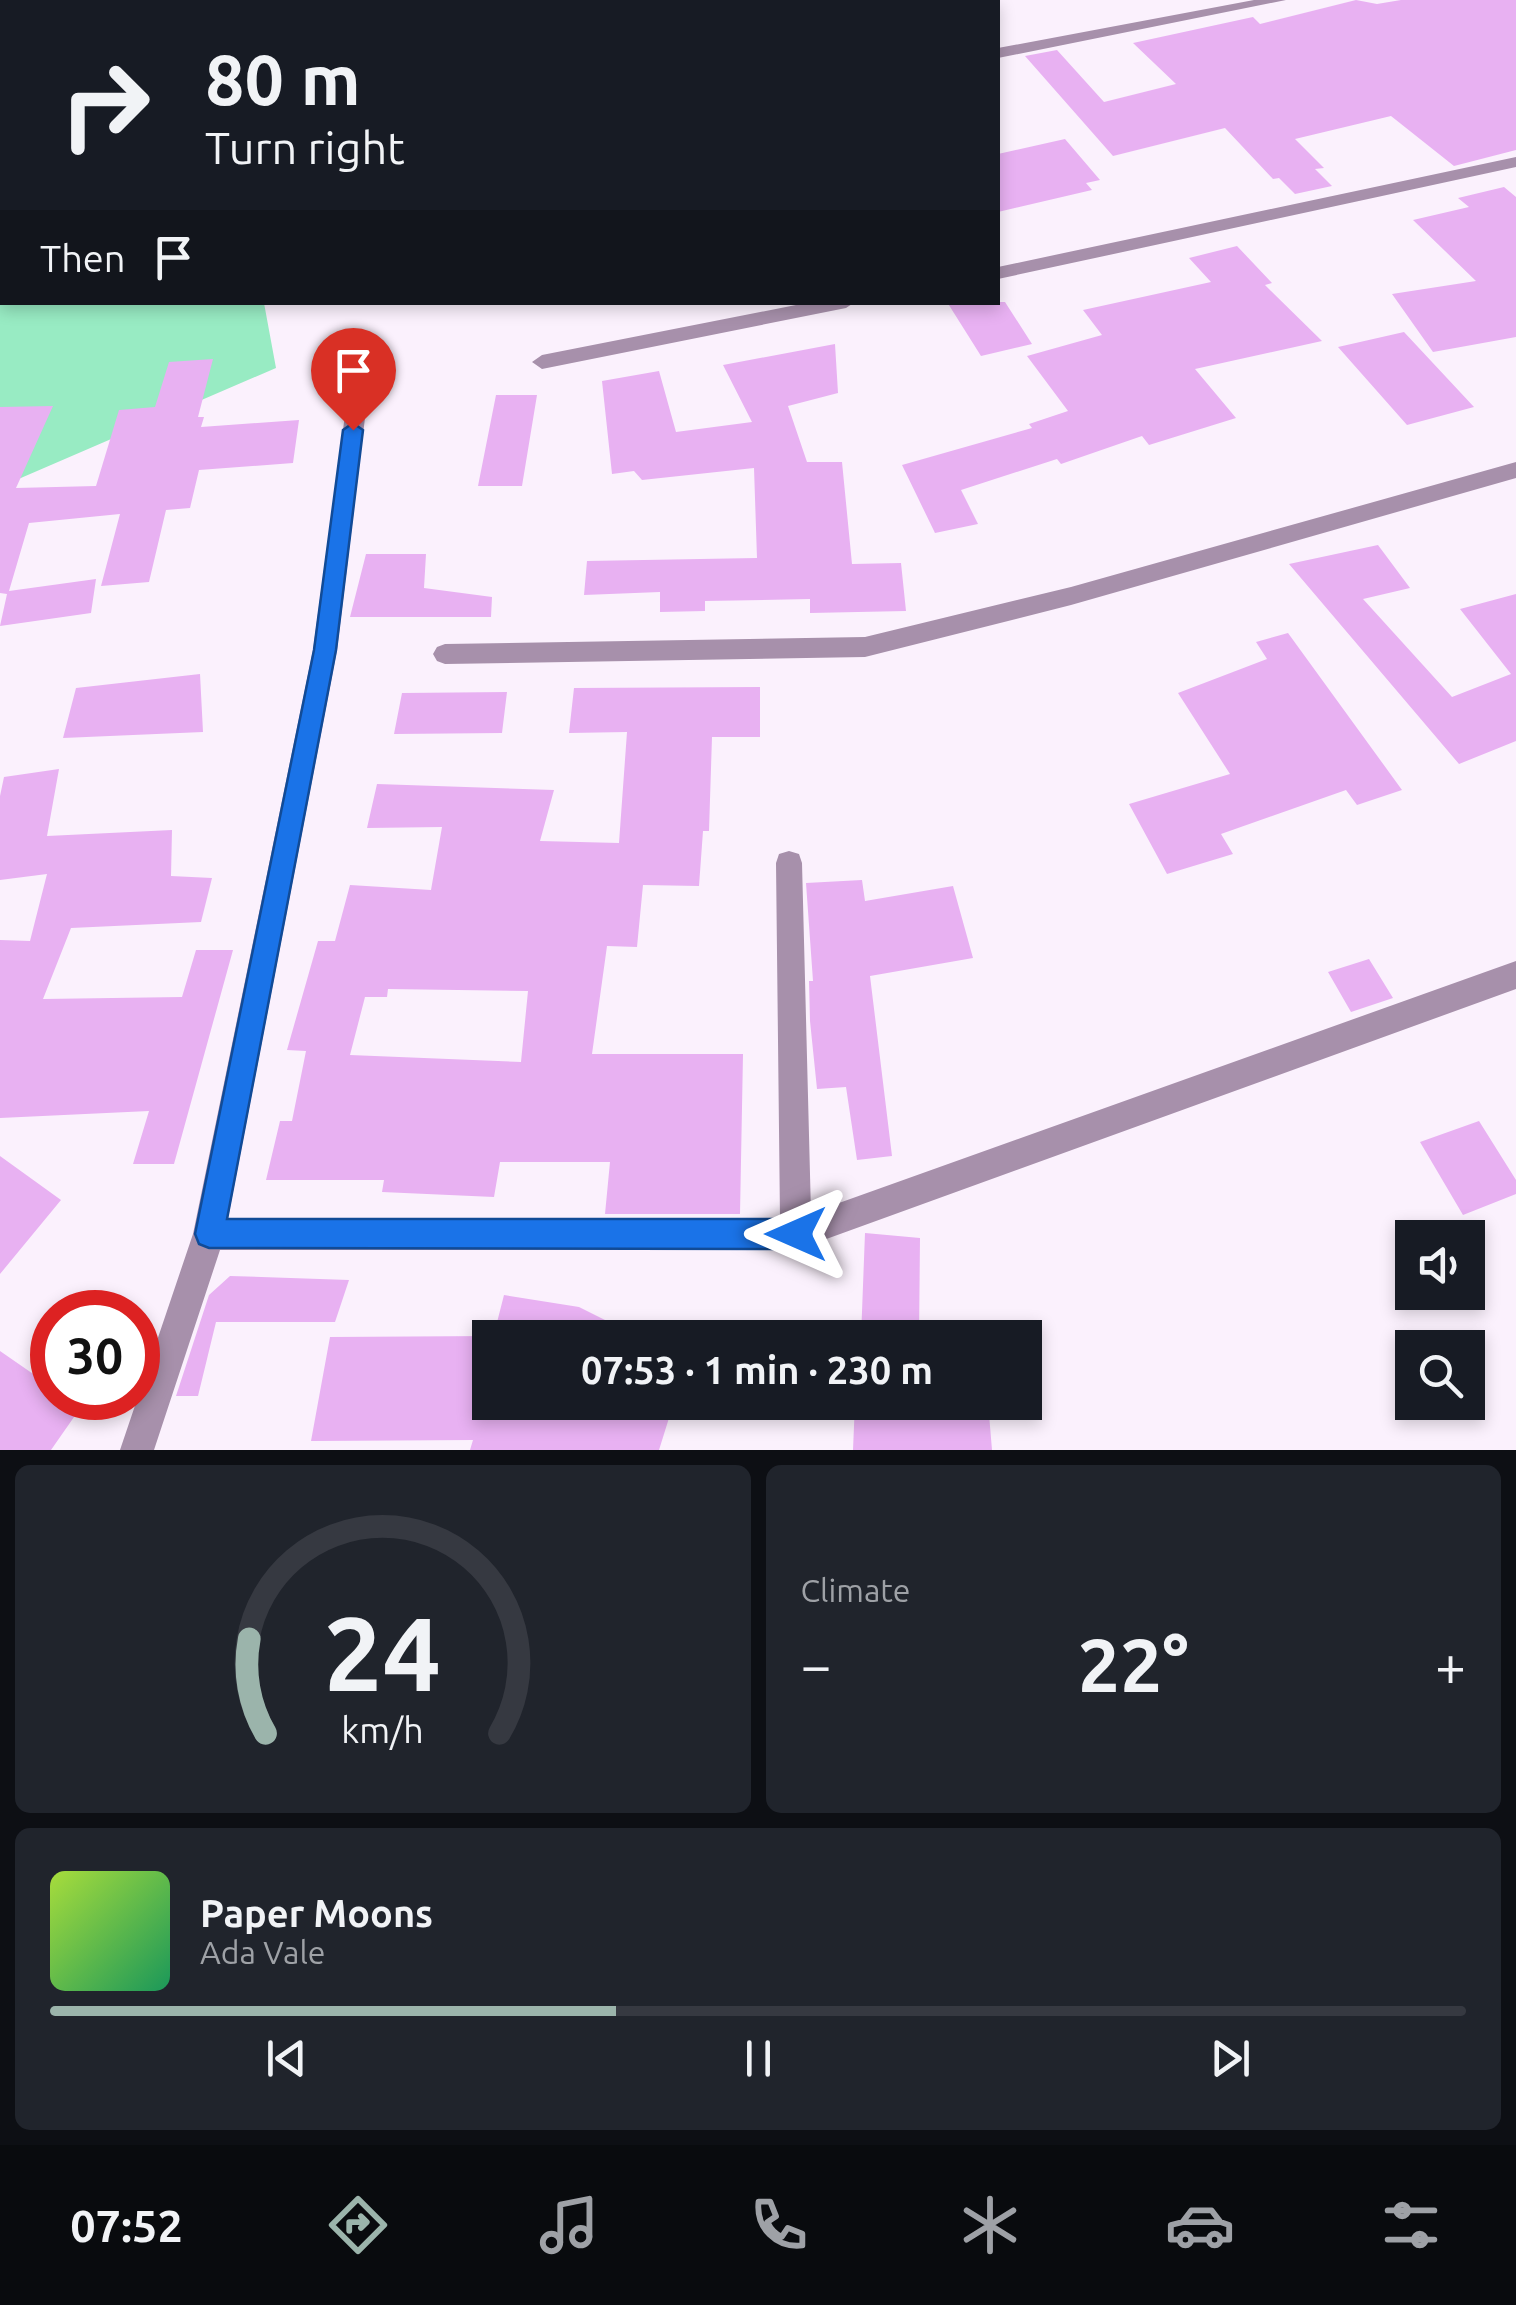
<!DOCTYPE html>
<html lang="en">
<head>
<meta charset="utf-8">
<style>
  :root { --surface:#171b24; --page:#20242c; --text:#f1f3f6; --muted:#9ea1a6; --line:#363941; --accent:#9bb4ab }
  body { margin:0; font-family:Ubuntu,sans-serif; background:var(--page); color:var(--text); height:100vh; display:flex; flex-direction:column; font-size:38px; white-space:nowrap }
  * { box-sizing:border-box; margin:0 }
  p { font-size:32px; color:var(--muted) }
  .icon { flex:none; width:55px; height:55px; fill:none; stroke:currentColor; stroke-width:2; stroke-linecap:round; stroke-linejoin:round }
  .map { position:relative; height:1450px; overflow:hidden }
  .side { display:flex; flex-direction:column; gap:15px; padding:15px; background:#0d0f14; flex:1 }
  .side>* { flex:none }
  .top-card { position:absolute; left:0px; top:0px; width:1000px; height:305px; box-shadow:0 5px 15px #0003; background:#171b24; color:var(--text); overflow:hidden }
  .controls { position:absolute; left:1395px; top:1220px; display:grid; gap:20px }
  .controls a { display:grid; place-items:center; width:90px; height:90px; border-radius:0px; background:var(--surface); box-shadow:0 5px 15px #0003; font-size:50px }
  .speed { position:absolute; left:30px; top:1290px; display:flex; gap:20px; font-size:50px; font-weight:700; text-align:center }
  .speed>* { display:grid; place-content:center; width:130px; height:130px; border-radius:50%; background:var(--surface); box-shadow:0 5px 15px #0003; line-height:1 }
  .speed .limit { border:15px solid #d22; background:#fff; color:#111 }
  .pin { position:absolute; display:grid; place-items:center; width:85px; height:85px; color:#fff; margin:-102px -42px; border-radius:50% 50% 50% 0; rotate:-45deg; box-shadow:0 0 10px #0007 }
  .pin .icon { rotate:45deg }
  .me { position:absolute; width:110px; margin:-55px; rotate:270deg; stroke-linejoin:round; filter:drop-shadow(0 0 8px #0008) }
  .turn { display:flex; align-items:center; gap:35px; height:210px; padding:0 40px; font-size:45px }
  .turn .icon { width:130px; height:130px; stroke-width:2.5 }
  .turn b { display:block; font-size:70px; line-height:85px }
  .then { display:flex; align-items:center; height:95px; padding:0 40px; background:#0003; gap:20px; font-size:38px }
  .big { font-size:75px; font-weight:600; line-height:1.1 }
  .side .card { flex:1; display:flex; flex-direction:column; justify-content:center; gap:15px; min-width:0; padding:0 35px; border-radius:15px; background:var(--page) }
  .side .dial { align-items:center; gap:0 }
  .dial svg { height:260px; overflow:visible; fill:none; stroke:var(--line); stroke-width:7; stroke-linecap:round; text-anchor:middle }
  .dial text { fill:var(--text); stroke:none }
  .song { display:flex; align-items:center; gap:30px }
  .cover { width:120px; height:120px; border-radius:15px; background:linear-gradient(135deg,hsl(80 70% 55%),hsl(150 70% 35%)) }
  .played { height:10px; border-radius:5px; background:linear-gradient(90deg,var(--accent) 40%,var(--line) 40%) }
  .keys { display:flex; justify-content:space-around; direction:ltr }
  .heat { display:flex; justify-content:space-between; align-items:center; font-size:55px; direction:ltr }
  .side .tiles { flex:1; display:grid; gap:15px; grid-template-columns:1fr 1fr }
  .card:last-child { grid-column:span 2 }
  .trip { position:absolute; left:472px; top:1320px; width:570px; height:100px; border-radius:0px; background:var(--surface); box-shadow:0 5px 15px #0003; font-weight:600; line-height:100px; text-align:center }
  .menu { display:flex; height:160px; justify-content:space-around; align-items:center; background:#090b0e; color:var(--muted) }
  .menu .icon { width:70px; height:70px }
  .menu .on { color:var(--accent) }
  .menu b { font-size:45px; color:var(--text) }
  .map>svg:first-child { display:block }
  .green { fill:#98ebc3 }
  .building { fill:#e8b1f2; fill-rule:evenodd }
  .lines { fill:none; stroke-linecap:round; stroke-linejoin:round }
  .path { stroke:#7d747f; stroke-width:4; stroke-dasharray:1 5; stroke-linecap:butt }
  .street { fill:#a790ab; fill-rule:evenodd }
  .route { fill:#1a73e8; stroke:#114b97; stroke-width:2.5 }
</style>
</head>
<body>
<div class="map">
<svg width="1516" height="1450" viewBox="0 0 1516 1450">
  <rect width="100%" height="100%" fill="#fbf1fd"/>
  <path class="green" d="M 0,0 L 687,0 L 2,2 L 2,302 L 264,303 L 276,368 L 0,487 Z"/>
  <path class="building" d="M 1356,0 L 1377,4 L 1401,0 L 1516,0 L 1516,150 L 1454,166 L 1391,116 L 1295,139 L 1324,168 L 1315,169 L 1332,186 L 1295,194 L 1279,178 L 1273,179 L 1225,128 L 1113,156 L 1025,56 L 1057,50 L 1104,102 L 1176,84 L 1133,43 L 1253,17 L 1260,24 Z
    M 1065,139 L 1100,180 L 1086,183 L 1092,190 L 998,212 L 998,154 Z
    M 1504,187 L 1516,197 L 1516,337 L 1433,352 L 1392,294 L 1476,281 L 1413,220 L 1469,207 L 1458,198 Z
    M 1237,246 L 1272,283 L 1265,285 L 1322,341 L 1195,369 L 1236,418 L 1149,445 L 1142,436 L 1061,464 L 1057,459 L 961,490 L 978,524 L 935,533 L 902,465 L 1032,428 L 1029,424 L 1068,411 L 1027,356 L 1102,335 L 1083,310 L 1211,282 L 1189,258 Z
    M 947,302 L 1005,302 L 1032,344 L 981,356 Z
    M 1404,332 L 1474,407 L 1407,425 L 1338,347 Z
    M 835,344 L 838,393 L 788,406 L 807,462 L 842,462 L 852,564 L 901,563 L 906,611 L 810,613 L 810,599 L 705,601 L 705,611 L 660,612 L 660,592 L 584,595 L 587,561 L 757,558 L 754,468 L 642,480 L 634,471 L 612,474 L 602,381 L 659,371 L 676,432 L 752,422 L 723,365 Z
    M 213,359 L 198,417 L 204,417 L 201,427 L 299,420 L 293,463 L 199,470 L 190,508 L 166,510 L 149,582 L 101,586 L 120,514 L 29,523 L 9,591 L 96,579 L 91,613 L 0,626 L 7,594 L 0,593 L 0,407 L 53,406 L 16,488 L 96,486 L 119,410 L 155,407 L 169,362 Z
    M 496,395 L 537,395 L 522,486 L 478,486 Z
    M 1378,545 L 1410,588 L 1363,599 L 1452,697 L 1511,674 L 1460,609 L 1516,594 L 1516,741 L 1459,764 L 1289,564 Z
    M 366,554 L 426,554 L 424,588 L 492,597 L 491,617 L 350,617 Z
    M 1288,633 L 1402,790 L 1357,805 L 1346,790 L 1221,834 L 1233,854 L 1167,874 L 1129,804 L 1230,774 L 1178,693 L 1267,659 L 1256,642 Z
    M 200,674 L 203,732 L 63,738 L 76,688 Z
    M 760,687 L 760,737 L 712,737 L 709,831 L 703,831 L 699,886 L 643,885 L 637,947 L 607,946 L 592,1054 L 743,1054 L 740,1214 L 605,1214 L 610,1162 L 500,1162 L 494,1197 L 382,1192 L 384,1180 L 266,1180 L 280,1121 L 292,1121 L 306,1051 L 287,1050 L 318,941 L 335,941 L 350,885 L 431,890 L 442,827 L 367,828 L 377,784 L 554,790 L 540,841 L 619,843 L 627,732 L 569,733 L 574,688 ZM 388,989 L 528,991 L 521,1062 L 350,1055 L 365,997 L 387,997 Z
    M 507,692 L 502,733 L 394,734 L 402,693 Z
    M 59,769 L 47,836 L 172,830 L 171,876 L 212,878 L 201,922 L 71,928 L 43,999 L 182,997 L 196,950 L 233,950 L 174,1164 L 133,1164 L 149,1111 L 0,1118 L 0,940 L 30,941 L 47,874 L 0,880 L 0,796 L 4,777 Z
    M 862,880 L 865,901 L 953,886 L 973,958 L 870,976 L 892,1156 L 857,1160 L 846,1087 L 817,1089 L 810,1021 L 809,981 L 813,981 L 806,883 Z
    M 1369,959 L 1393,998 L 1351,1012 L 1328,972 Z
    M 1479,1121 L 1516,1180 L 1516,1194 L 1463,1215 L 1420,1142 Z
    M 0,1156 L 61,1200 L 0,1274 Z
    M 865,1233 L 920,1238 L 919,1338 L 861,1338 Z
    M 230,1276 L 349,1280 L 335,1322 L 216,1322 L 198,1396 L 176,1396 L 209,1295 Z
    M 504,1295 L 579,1307 L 641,1338 L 493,1338 Z
    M 490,1336 L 490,1402 L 674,1402 L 659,1450 L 470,1450 L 473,1440 L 311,1441 L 330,1337 Z
    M 0,1351 L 52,1387 L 52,1398 L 67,1398 L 81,1407 L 51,1450 L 0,1450 Z
    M 855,1402 L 988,1402 L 992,1450 L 853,1450 Z"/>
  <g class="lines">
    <path class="path" d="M 0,128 L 2,119"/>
    <path class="street" d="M 1254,0 L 1286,0 L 998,58 L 998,48 Z
      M 1516,157 L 1516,167 L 998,279 L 998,267 Z
      M 811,302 L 855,302 L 846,308 L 542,369 L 532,362 L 542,355 Z
      M 358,386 L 368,393 L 337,650 L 228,1218 L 780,1218 L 776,863 L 779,854 L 789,851 L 799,854 L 802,863 L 811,1213 L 1516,961 L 1516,989 L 796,1250 L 220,1250 L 154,1450 L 120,1450 L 193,1234 L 313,650 L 348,393 Z
      M 1516,462 L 1516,478 L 1071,605 L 865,657 L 445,664 L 437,661 L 433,654 L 437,647 L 445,644 L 865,637 L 1071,587 Z"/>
  </g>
  <path class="route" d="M 353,423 L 363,430 L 336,650 L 227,1219 L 796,1219 L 807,1224 L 811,1234 L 807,1244 L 796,1249 L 209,1248 L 199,1244 L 195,1234 L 314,650 L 343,430 Z"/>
</svg>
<div class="controls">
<a><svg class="icon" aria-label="sound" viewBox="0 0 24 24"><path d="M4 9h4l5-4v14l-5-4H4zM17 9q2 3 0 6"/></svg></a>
<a><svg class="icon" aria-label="search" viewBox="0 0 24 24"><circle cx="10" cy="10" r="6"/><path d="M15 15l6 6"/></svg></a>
</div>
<div class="speed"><div class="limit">30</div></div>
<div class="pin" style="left:353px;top:430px;background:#d93025"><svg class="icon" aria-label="arrive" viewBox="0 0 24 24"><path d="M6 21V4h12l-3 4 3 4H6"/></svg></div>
<svg class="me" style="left:796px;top:1234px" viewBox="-20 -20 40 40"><path d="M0-17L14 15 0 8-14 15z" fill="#1a73e8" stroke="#fff" stroke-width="4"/></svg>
<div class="trip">07:53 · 1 min · 230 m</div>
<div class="top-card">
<div class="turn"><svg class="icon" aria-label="right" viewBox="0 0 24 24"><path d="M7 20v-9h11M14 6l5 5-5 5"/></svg><div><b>80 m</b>Turn right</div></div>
<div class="then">Then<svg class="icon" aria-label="arrive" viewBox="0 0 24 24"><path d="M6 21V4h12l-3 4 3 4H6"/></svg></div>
</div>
</div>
<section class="side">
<div class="tiles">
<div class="card dial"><svg viewBox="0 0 100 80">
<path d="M14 69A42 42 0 1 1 86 69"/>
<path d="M14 69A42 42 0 0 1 9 40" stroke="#9bb4ab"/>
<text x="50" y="56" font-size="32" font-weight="700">24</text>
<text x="50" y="72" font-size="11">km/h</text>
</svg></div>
<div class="card"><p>Climate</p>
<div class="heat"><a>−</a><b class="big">22°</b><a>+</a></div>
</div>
<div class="card">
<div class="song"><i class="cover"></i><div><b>Paper Moons</b><p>Ada Vale</p></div></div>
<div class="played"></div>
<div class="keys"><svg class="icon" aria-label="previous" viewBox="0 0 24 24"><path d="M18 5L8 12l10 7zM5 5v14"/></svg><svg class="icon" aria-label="pause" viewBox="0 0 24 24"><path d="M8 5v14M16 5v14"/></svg><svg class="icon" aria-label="next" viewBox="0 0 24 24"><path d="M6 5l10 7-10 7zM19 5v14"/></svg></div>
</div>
</div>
</section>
<nav class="menu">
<b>07:52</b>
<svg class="icon on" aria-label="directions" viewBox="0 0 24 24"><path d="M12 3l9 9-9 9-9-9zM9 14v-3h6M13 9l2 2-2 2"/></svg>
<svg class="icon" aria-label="music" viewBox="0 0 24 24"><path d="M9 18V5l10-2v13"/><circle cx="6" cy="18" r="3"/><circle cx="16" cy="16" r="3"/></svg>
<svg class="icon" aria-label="phone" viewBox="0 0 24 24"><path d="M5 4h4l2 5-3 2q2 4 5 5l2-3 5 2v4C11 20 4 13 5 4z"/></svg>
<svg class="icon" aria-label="climate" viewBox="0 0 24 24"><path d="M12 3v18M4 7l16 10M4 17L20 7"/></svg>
<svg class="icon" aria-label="car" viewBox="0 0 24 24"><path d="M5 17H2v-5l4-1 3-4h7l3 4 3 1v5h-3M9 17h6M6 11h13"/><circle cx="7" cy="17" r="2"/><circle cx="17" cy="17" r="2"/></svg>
<svg class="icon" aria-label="filters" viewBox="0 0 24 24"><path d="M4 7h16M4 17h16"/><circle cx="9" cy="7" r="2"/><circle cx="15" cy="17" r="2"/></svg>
</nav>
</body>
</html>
